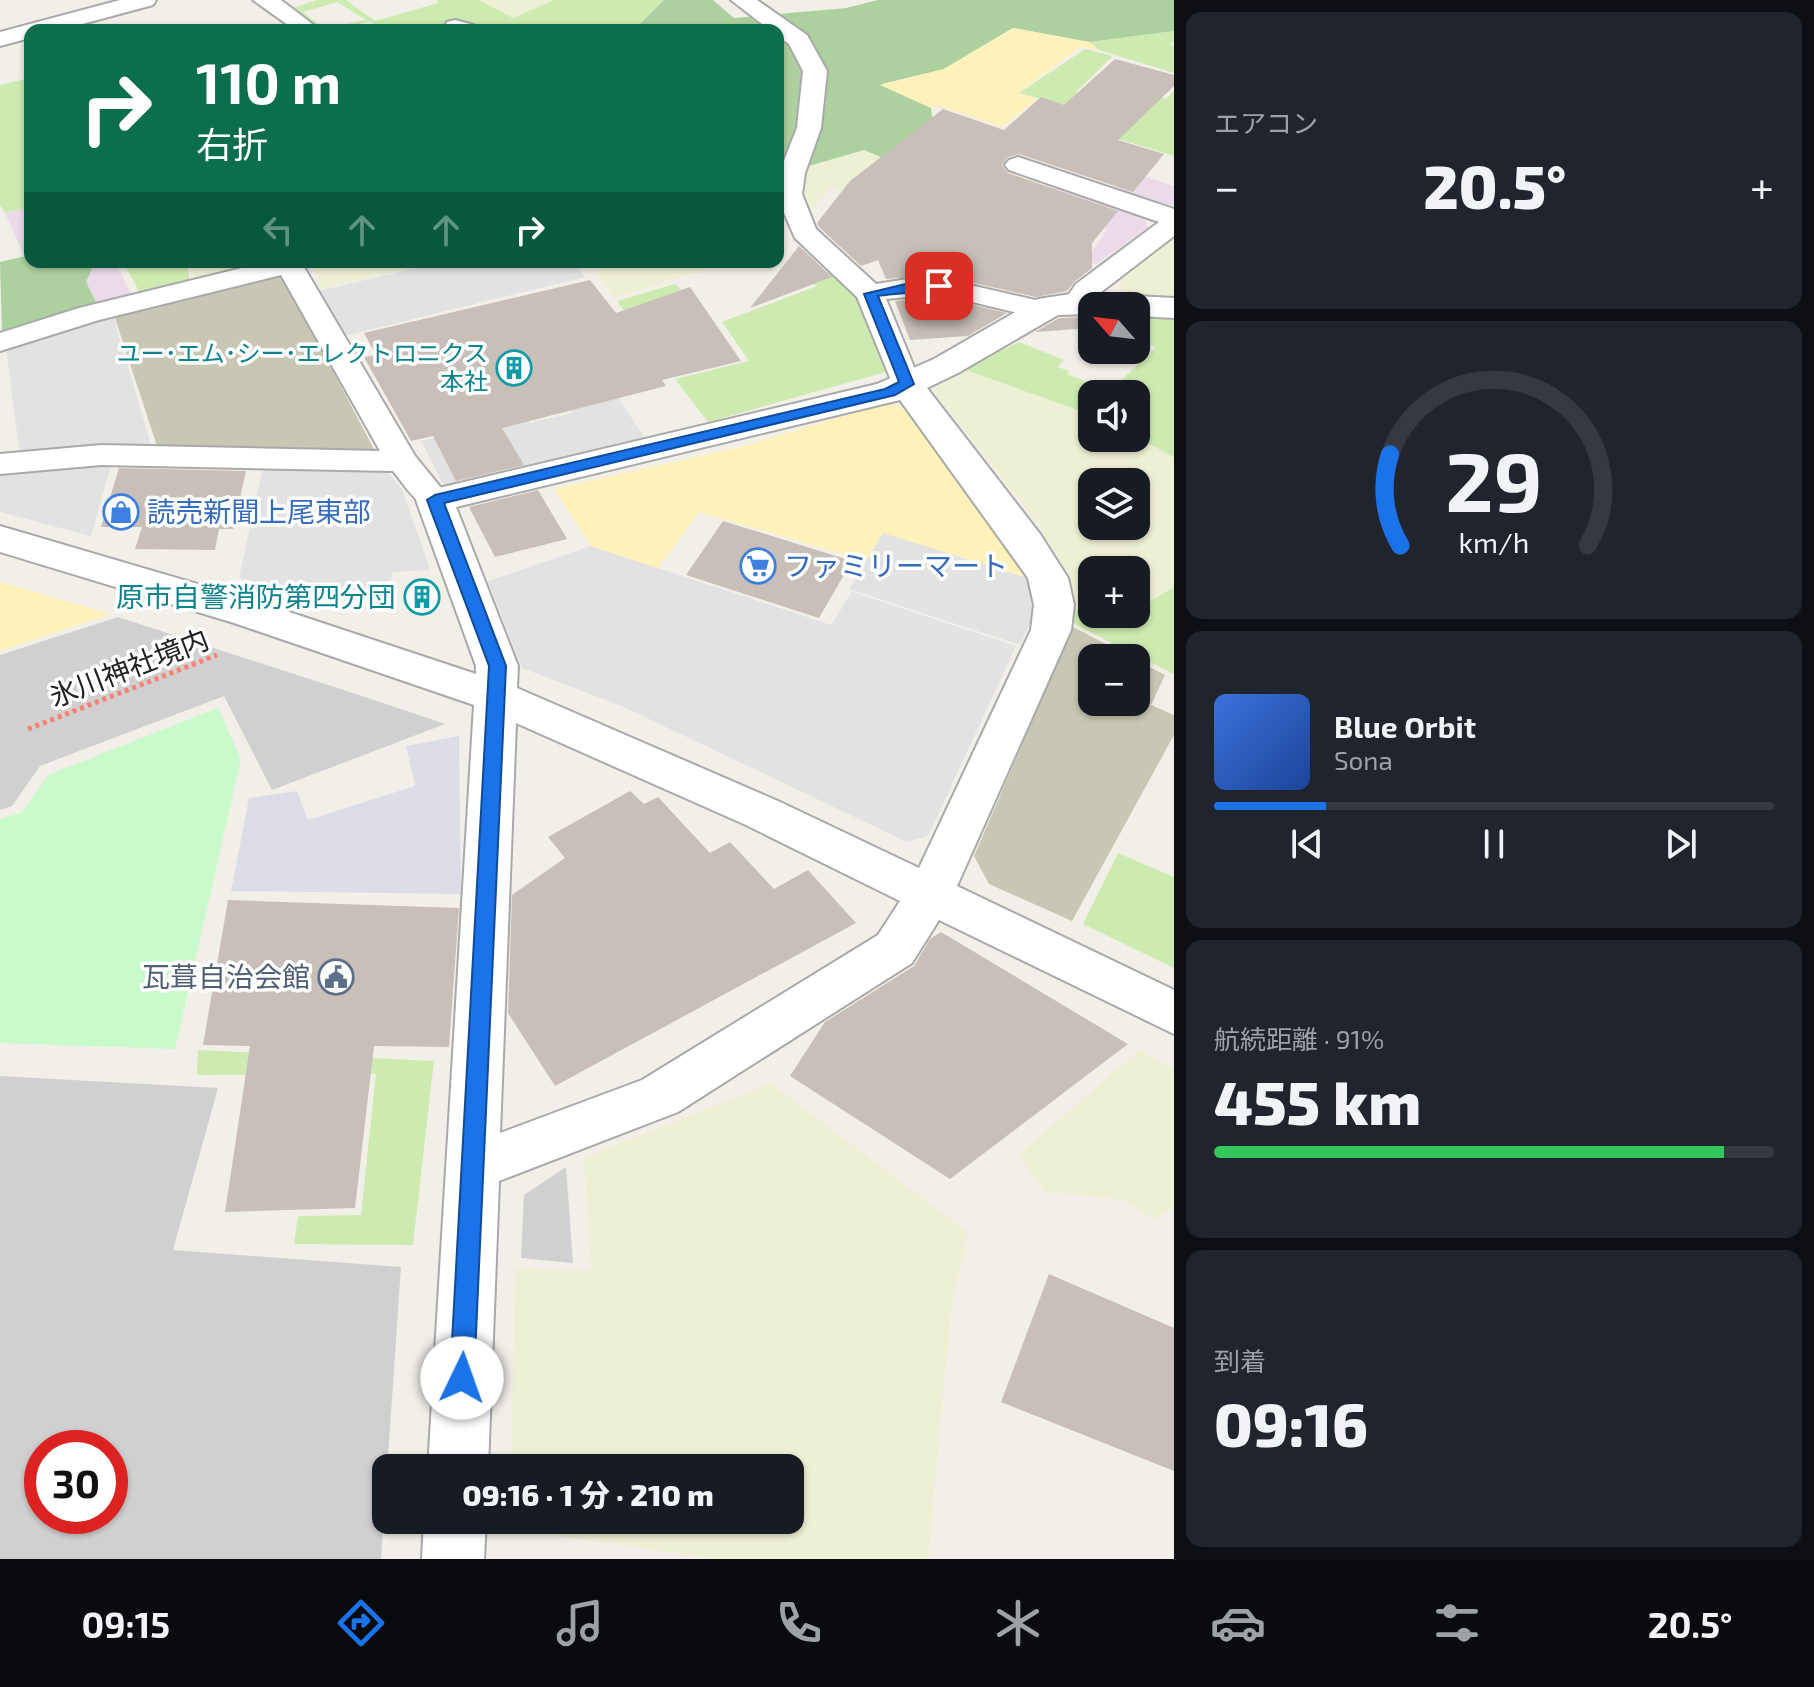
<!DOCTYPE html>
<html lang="ja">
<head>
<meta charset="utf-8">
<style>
  :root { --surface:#171b24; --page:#20242c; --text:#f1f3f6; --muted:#9ea1a6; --line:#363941; --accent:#1a73e8 }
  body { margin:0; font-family:"Exo 2","Noto Sans JP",sans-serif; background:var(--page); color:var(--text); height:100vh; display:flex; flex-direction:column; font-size:30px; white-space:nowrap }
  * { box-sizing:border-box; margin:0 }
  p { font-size:26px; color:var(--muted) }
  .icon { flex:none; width:44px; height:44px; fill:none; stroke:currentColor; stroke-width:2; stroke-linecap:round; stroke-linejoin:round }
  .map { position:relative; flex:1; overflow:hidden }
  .details { display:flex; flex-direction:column; gap:12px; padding:12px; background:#0d0f14; width:640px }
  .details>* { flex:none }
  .guide { position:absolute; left:24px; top:24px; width:760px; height:244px; border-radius:16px; box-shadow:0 2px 6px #0004; background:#0b6e4f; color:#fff; overflow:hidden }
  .needle { width:52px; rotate:298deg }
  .fabs { position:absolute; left:1078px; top:292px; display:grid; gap:16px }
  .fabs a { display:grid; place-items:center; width:72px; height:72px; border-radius:16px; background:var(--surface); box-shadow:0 2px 6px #0004; font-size:40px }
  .speed { position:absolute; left:24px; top:1430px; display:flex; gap:16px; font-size:40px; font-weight:700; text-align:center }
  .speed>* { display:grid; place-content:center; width:104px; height:104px; border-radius:50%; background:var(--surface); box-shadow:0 2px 6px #0004; line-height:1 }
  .speed .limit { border:12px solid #d22; background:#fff; color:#111 }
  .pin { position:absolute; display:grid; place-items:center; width:68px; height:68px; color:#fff; margin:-34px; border-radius:16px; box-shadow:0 4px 12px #0006 }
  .me { position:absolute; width:88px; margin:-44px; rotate:3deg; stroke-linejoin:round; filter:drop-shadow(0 0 6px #0008) }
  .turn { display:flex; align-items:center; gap:28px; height:168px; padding:0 40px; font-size:36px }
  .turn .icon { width:104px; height:104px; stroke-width:2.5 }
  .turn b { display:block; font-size:56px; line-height:68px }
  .lanes { display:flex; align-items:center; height:76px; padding:0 40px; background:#0003; justify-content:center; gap:40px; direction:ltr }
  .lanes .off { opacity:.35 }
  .big { font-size:60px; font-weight:800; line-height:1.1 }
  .details .card { flex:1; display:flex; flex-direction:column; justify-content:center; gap:12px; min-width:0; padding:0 28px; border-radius:16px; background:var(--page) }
  .details .dial { align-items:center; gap:0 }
  .dial svg { height:208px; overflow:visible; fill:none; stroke:var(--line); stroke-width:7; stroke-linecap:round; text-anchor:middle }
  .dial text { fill:var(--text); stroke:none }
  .song { display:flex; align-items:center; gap:24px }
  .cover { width:96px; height:96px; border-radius:12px; background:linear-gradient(135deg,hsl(220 70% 55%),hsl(220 70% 35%)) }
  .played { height:8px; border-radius:4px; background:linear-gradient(90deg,var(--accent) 20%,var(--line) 20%) }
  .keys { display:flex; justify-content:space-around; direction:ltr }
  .heat { display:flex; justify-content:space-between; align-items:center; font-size:44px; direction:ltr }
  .charge { height:12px; border-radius:6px; background:linear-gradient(90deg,#34c759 91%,var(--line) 0) }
  .trip { position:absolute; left:372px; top:1454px; width:432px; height:80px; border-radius:16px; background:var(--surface); box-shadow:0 2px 6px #0004; font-weight:800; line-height:80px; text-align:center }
  .tab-bar { display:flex; height:128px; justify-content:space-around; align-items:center; background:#090b0e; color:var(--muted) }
  .tab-bar .icon { width:56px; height:56px }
  .tab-bar .active { color:var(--accent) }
  .tab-bar b { font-size:36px; color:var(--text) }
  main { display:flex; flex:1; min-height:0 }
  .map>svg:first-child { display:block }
  .industrial { fill:#ebdbe8 }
  .religious { fill:#d0d0d0; fill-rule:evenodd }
  .construction { fill:#c7c7b4 }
  .farmland { fill:#eef0d5; fill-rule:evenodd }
  .grass { fill:#cdebb0; fill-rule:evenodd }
  .forest { fill:#add19e }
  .sand { fill:#fff1ba }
  .park { fill:#c8facc }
  .parking { fill:#e2e2e2 }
  .plaza { fill:#dddde8 }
  .building { fill:#c7bfb8 }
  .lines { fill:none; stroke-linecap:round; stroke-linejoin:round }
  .lane-casing { stroke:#a9a9a9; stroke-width:4 }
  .street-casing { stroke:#a9a9a9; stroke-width:4 }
  .path { stroke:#fa8072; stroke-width:5; stroke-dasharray:4 4; stroke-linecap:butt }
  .lane { fill:#fff; fill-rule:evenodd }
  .street { fill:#fff; fill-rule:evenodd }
  .route { fill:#1a73e8; stroke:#114b97; stroke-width:2 }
  .labels { text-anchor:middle; stroke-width:7; stroke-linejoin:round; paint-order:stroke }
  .far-culture-label { font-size:24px; fill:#0d838f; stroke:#fff; text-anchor:end }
  .shop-label { font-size:28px; fill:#366cbe; stroke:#fff; text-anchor:start }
  .culture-label { font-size:28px; fill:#0d838f; stroke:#fff; text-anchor:end }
  .street-label { font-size:28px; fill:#222; stroke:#fff }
  .service-label { font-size:28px; fill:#4e5e75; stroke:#fff; text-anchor:end }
</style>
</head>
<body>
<main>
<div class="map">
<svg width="1174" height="1559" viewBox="0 0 1174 1559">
  <rect width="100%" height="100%" fill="#f2efe9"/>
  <path class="industrial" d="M 1134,173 L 1174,186 L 1174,205 L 1159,205 L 1113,189 Z
    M 1048,183 L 1143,214 L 1148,227 L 1097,264 L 1085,261 L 1107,230 L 1025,206 Z
    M 30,207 L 30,255 L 24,256 L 5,213 Z
    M 95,262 L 115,262 L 132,295 L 97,304 L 86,282 Z"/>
  <path class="religious" d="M 118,617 L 371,699 L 445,724 L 272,790 L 224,696 L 40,766 L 12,806 L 0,810 L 0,655 Z
    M 0,1076 L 218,1088 L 173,1250 L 401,1267 L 381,1559 L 0,1559 ZM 42,1448 L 110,1448 L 110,1516 L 42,1516 Z
    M 566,1167 L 573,1263 L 521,1258 L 524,1195 Z"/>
  <path class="construction" d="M 281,272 L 376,453 L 157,446 L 114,315 Z
    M 1073,627 L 1133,658 L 1092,658 L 1092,702 L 1136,702 L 1136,660 L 1165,675 L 1151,705 L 1174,715 L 1174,735 L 1072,921 L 989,884 L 974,856 Z"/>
  <path class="farmland" d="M 487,0 L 554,0 L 513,18 L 482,2 Z
    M 864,150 L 1005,170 L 1048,183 L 995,236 L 832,188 L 810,211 L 797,196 L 801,169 Z
    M 1174,235 L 1174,298 L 1124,296 L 1119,278 Z
    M 192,262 L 274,262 L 195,284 Z
    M 313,262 L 436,262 L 320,289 Z
    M 607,262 L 730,262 L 614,298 L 596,273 Z
    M 963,369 L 1092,415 L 1092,438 L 1136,437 L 1174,457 L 1174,587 L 1146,604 L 1136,605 L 1136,570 L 1092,570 L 1092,608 L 1073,610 L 1040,526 L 934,392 L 937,386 ZM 1092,482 L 1136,482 L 1136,526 L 1092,526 Z
    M 1139,1050 L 1174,1068 L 1174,1208 L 1154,1219 L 1122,1200 L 1045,1192 L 1018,1155 Z
    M 771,1083 L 968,1232 L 951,1311 L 928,1559 L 717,1559 L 510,1529 L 510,1520 L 790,1520 L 790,1468 L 511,1468 L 515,1268 L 591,1270 L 584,1158 Z"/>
  <path class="grass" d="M 317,0 L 346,0 L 375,21 L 438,3 L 436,0 L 479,0 L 513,18 L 554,0 L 664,0 L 637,27 L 631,30 L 383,30 L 370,21 L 339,30 L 320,30 L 293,8 ZM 337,2 L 366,20 L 324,29 L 303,12 Z
    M 1174,31 L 1174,41 L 1170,45 L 1174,46 L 1174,73 L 1099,50 L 1089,42 Z
    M 1085,49 L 1113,56 L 1076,92 L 1138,112 L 1154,95 L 1166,99 L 1174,91 L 1174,156 L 1076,126 L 1089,112 L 1019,93 Z
    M 30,78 L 30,207 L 5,213 L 0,205 L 0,85 Z
    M 123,262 L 187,262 L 190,283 L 140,293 Z
    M 833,270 L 857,289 L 886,372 L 708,422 L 675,379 L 749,361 L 722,322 L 817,286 L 808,278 Z
    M 675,284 L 712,320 L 642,335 L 617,301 Z
    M 1136,314 L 1174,318 L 1174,457 L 1136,437 L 1136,394 L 1092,394 L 1092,415 L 963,369 L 1019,342 L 1064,360 L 1058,367 L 1069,371 L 1067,374 L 1110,391 L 1156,347 L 1136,340 Z
    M 1174,587 L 1174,674 L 1074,624 L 1073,610 L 1092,608 L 1092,614 L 1136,614 L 1136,605 L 1146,604 Z
    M 1118,853 L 1174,877 L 1174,968 L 1083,924 Z
    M 198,1050 L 434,1061 L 413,1245 L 294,1244 L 298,1216 L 361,1215 L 376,1074 L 197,1075 Z"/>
  <path class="forest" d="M 664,0 L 713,0 L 734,18 L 846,8 L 878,0 L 1174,0 L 1174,31 L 1089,42 L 1013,28 L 944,69 L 882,84 L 931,108 L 935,137 L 898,164 L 864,150 L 778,175 L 778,30 L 631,30 L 637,27 Z
    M 30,255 L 30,262 L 95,262 L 86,282 L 97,304 L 2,332 L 0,262 Z"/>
  <path class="sand" d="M 1013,28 L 1089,42 L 1099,50 L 1080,47 L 1018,93 L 1037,99 L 1002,127 L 937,105 L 931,108 L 880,85 L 944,69 Z
    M 887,403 L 908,408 L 1028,578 L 883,533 L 866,561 L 699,512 L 657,569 L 591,546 L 554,489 L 740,447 Z
    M 0,582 L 111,614 L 0,651 Z"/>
  <path class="park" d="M 218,708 L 241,759 L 175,1049 L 0,1043 L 0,819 L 23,812 L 48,775 Z"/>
  <path class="parking" d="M 442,262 L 573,262 L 585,277 L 344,336 L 318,291 Z
    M 112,313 L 152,448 L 20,457 L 6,347 Z
    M 617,396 L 644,437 L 444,486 L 421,441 L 525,416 L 530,423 L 573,413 L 569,407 Z
    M 111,465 L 91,536 L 0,512 L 0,472 Z
    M 263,467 L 385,468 L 403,491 L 430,570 L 393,572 L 386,595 L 342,591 L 334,607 L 239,578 Z
    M 883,533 L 1028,578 L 1034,614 L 1020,645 L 849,589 Z
    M 591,546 L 831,625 L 852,592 L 1016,646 L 928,836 L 907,842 L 624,707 L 522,668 L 488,581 Z"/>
  <path class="plaza" d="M 459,736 L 461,894 L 231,891 L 249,798 L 297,791 L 308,820 L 415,786 L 406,746 Z"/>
  <path class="building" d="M 1115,59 L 1174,75 L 1174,86 L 1118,140 L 1164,154 L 1133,192 L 1019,154 L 1008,157 L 1002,165 L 1008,173 L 1118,211 L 1092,243 L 1092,268 L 1074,282 L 1067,291 L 1036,297 L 939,275 L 886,279 L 878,260 L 861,266 L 819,227 L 817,223 L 850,181 L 943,109 L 1004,130 L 1041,97 L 1064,105 Z
    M 799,246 L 832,277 L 750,308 Z
    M 590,280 L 616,313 L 690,287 L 741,361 L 662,380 L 666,386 L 502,428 L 524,465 L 456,481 L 433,436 L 411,441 L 364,357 L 376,355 L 364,333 Z
    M 939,297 L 1007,313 L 968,336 L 910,340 L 895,301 Z
    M 1092,317 L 1092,328 L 1035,332 L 1059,318 Z
    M 119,468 L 246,471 L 233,529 L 219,529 L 215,550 L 135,549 L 142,527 L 101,527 Z
    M 538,490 L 567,539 L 495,557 L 469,507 Z
    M 723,521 L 852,561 L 819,618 L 686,575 Z
    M 630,791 L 644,804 L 658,797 L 710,853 L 730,842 L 774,889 L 808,870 L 856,923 L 555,1086 L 508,1013 L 512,895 L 565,858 L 548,837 Z
    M 228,900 L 459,908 L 449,1047 L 374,1046 L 355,1208 L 225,1212 L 250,1046 L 203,1045 Z
    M 941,932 L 1128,1044 L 950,1179 L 790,1076 L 825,1022 L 914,966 L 930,939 Z
    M 1049,1274 L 1174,1328 L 1174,1471 L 1001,1402 Z"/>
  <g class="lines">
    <defs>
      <path id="lane" d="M 120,0 L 156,0 L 153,5 L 60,30 L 30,30 L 30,38 L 0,46 L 0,32 Z
        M 253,0 L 281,0 L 320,30 L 295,30 Z
        M 731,0 L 757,0 L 807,35 L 827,71 L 821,128 L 805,173 L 802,194 L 816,229 L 876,284 L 914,278 L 939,278 L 1053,304 L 1057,310 L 1053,316 L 1043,319 L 939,294 L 886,299 L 921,384 L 917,390 L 906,393 L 895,390 L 857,297 L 795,238 L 778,199 L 779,173 L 797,128 L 803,71 L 789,44 L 778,36 L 778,30 L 770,30 Z
        M 455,20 L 474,25 L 477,30 L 446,30 L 444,27 L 447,22 Z
        M 1018,157 L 1174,209 L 1174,236 L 1096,296 L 1087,309 L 1077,311 L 1067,309 L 1063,303 L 1076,284 L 1159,222 L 1009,170 L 1005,165 L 1009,160 Z
        M 266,262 L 301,262 L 415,456 L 451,500 L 446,507 C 420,514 408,489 393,471 L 101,465 L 0,474 L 0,454 L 101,445 L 380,451 L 281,275 L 99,320 L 0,351 L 0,333 L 79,308 Z"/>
      <path id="street" d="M 1077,293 L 1174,298 L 1174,318 L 1136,316 L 1136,306 L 1092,306 L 1092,314 L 1058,315 L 958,373 L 927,388 L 1040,534 L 1068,578 L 1074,605 L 1071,630 L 957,886 L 1174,990 L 1174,1034 L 939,920 L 912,963 L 678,1112 L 499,1181 L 488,1468 L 428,1468 L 474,705 L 234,623 L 0,552 L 0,526 L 262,603 L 476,674 L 476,666 L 416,500 L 422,492 L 877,384 L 934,359 L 1038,299 ZM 900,400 L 1028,578 L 1034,605 L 1031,630 L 919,868 L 778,801 L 517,688 L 518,666 L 456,507 ZM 516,723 L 746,825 L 900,901 L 878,935 L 642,1080 L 500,1133 Z
        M 424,1520 L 486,1520 L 484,1559 L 422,1559 Z"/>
    </defs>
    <use href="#lane" class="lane-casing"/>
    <use href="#street" class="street-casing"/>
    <path class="path" d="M 28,729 L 217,655"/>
    <use href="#lane" class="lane"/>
    <use href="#street" class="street"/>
  </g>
  <path class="route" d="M 914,282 L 939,282 L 946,286 C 938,291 892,294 878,296 L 914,384 L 895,395 L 444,503 L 506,666 L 474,1378 L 471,1386 L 462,1390 L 454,1386 L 450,1378 L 489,666 L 427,500 L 435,495 L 885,389 L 899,382 L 864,294 Z"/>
  <defs>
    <symbol id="building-ring" viewBox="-11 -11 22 22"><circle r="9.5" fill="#fff" stroke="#0f9aa8" stroke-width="1.5"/><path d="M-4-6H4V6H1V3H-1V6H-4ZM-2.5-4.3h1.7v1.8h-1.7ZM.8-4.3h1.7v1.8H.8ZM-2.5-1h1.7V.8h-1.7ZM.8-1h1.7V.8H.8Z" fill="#0f9aa8"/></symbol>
    <symbol id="shop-ring" viewBox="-11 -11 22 22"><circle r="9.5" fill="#fff" stroke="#3f7fe0" stroke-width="1.5"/><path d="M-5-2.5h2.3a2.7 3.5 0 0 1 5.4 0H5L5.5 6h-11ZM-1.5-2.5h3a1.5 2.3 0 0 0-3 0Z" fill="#3f7fe0"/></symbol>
    <symbol id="supermarket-ring" viewBox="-11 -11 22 22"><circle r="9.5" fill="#fff" stroke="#3f7fe0" stroke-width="1.5"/><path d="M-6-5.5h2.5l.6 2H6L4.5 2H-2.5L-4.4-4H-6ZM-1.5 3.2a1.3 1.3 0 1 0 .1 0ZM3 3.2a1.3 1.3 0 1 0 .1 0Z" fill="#3f7fe0"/></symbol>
    <symbol id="civic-ring" viewBox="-11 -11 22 22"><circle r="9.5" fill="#fff" stroke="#5c6f8a" stroke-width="1.5"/><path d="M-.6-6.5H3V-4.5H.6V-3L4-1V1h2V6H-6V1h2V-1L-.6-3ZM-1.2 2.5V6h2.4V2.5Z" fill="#5c6f8a"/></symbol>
  </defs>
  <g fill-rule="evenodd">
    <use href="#building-ring" x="494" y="348" width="40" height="40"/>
    <use href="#shop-ring" x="101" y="492" width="40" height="40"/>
    <use href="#supermarket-ring" x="738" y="546" width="40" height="40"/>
    <use href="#building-ring" x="402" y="577" width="40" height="40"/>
    <use href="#civic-ring" x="316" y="957" width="40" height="40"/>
  </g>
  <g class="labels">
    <g class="far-culture-label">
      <text x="488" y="362">ユー･エム･シー･エレクトロニクス<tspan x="488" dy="28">本社</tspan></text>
    </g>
    <g class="shop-label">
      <text x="147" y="522">読売新聞上尾東部</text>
      <text x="784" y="576">ファミリーマート</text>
    </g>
    <g class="culture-label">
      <text x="396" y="607">原市自警消防第四分団</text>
    </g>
    <g class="street-label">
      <text transform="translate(129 668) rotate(-21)" y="10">氷川神社境内</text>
    </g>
    <g class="service-label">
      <text x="310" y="987">瓦葺自治会館</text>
    </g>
  </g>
</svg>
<div class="fabs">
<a><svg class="needle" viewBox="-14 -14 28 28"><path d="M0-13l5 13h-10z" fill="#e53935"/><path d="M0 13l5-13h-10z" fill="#9ea1a6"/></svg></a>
<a><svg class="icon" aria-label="sound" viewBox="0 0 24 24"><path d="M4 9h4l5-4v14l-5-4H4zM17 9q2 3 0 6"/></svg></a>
<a><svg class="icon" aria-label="layers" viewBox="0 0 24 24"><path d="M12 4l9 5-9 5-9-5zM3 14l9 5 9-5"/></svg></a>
<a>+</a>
<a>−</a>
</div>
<div class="speed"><div class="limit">30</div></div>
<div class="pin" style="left:939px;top:286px;background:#d93025"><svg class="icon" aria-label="arrive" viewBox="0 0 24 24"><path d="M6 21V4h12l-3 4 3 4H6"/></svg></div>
<svg class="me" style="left:462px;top:1378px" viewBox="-20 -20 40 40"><circle r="19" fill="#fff"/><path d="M0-13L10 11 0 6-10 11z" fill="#1a73e8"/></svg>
<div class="trip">09:16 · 1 分 · 210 m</div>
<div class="guide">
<div class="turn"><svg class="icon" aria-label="right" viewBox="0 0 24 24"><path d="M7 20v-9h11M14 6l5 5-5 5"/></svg><div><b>110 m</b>右折</div></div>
<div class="lanes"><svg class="icon off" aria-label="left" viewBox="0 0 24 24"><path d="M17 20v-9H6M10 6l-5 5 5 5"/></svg><svg class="icon off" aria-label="ahead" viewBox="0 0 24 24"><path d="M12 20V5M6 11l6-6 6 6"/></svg><svg class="icon off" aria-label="ahead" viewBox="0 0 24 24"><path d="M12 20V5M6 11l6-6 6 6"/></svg><svg class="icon" aria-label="right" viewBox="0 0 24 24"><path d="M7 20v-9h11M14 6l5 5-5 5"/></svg></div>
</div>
</div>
<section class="details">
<div class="card"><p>エアコン</p>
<div class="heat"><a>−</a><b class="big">20.5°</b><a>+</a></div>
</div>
<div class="card dial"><svg viewBox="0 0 100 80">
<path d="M14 69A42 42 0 1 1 86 69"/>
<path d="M14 69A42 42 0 0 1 10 34" stroke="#1a73e8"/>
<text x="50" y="56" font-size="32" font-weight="700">29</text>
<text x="50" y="72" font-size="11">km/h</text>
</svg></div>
<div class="card">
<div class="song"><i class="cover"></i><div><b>Blue Orbit</b><p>Sona</p></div></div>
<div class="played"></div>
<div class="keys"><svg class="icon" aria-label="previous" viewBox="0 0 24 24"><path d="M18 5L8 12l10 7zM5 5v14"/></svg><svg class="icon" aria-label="pause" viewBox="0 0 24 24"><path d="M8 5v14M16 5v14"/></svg><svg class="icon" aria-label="next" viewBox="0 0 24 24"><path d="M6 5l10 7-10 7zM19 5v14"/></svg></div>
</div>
<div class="card"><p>航続距離 · 91%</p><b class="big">455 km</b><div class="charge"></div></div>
<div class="card"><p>到着</p><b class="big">09:16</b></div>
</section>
</main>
<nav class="tab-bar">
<b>09:15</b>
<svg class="icon active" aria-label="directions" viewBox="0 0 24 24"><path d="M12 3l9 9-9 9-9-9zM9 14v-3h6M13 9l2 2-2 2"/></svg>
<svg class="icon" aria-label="music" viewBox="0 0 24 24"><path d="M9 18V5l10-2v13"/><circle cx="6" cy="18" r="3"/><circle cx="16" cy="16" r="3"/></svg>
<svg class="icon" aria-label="phone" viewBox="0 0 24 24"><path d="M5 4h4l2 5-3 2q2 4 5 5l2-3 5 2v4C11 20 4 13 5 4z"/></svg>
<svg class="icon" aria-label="climate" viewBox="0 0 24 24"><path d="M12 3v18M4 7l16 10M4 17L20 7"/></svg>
<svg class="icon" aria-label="car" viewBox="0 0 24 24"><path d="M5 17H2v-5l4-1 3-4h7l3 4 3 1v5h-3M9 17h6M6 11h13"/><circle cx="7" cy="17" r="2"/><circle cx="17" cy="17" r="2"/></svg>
<svg class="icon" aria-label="filters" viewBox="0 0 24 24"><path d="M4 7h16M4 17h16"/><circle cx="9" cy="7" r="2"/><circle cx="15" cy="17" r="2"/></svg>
<b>20.5°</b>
</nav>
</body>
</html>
